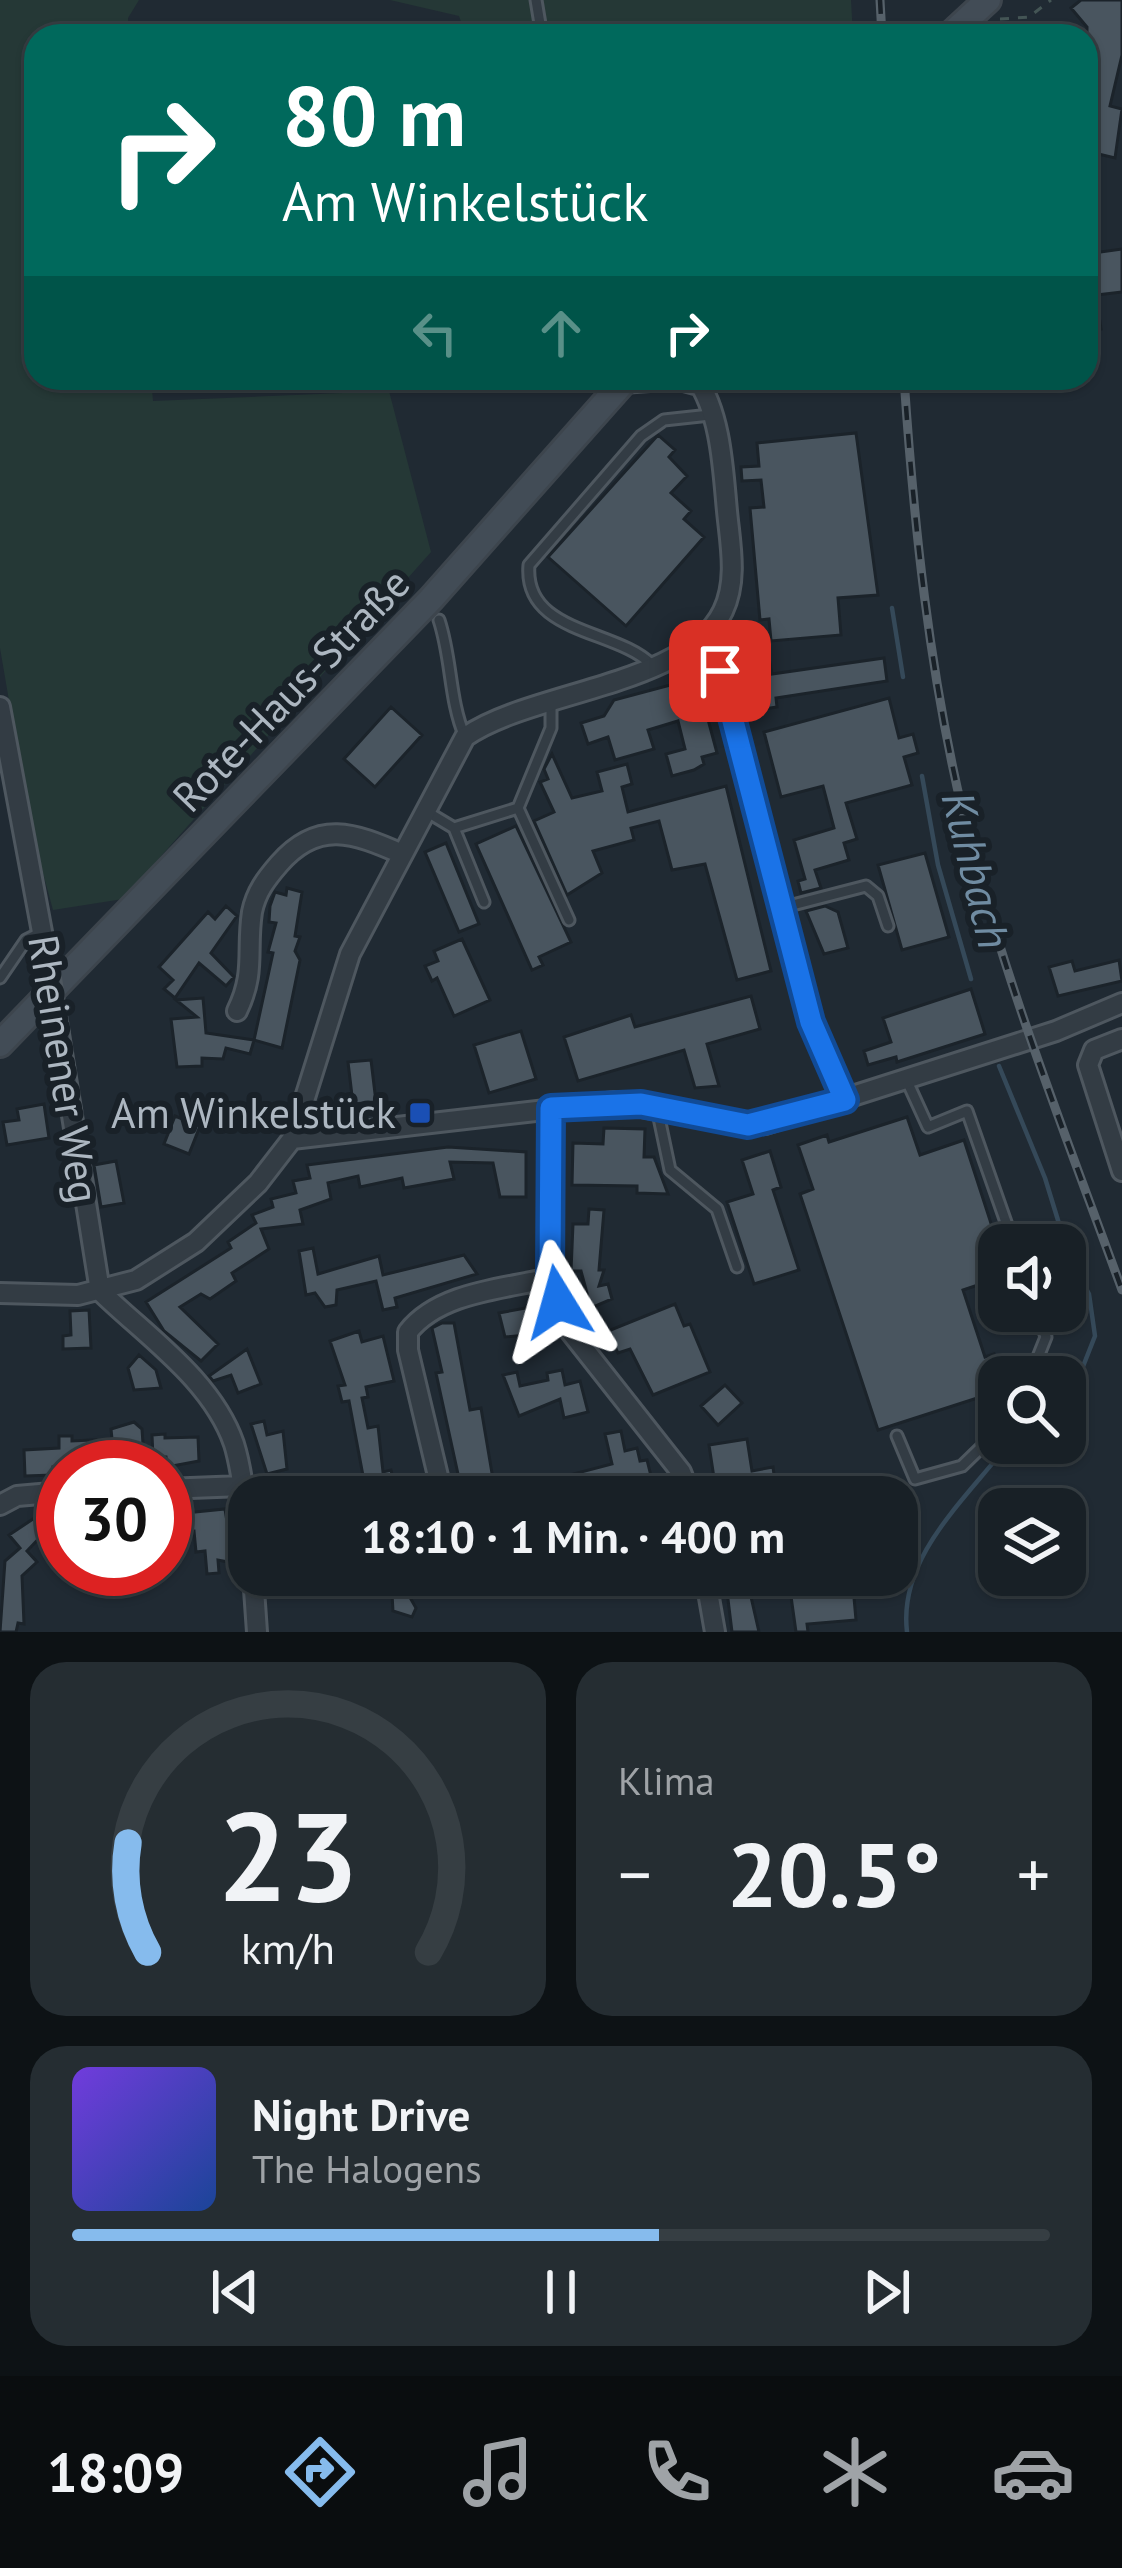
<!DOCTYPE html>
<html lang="de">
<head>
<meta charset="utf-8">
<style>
  :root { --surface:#182026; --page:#252d32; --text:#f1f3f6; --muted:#9fa3a7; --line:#363e43; --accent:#86bbed }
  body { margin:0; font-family:"PT Sans",sans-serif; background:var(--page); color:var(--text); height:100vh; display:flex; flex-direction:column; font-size:45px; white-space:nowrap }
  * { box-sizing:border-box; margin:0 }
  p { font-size:39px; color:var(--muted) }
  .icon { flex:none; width:66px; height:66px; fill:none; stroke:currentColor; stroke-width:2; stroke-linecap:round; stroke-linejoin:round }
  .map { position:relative; height:1632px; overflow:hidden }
  .panel { display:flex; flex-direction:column; gap:30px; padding:30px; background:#0d1215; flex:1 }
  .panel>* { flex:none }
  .guide { position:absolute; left:24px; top:24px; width:1074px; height:366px; border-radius:36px; box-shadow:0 3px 9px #0004,0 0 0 3px var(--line); background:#00695c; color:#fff; overflow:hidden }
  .fabs { position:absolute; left:978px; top:1224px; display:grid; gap:24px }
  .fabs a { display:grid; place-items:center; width:108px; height:108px; border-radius:24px; background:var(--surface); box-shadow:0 3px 9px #0004,0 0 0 3px var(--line); font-size:60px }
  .speed { position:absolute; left:36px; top:1440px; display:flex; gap:24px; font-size:60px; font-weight:700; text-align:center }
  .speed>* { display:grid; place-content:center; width:156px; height:156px; border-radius:50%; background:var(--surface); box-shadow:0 3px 9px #0004,0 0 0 3px var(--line); line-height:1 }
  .speed .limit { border:18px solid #d22; background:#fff; color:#111 }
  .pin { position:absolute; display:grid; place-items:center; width:102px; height:102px; color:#fff; margin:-51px; border-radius:24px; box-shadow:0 6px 18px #0006 }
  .me { position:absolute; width:132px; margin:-66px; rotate:352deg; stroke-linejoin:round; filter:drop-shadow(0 0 9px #0008) }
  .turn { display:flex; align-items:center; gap:42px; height:252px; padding:0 60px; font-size:54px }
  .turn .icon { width:156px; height:156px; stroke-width:2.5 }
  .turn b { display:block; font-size:84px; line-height:102px }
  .lanes { display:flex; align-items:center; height:114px; padding:0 60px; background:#0003; justify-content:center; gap:60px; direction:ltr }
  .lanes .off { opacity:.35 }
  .big { font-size:90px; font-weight:700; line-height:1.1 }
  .panel .card { flex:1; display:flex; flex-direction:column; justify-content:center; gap:18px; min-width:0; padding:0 42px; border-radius:36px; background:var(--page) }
  .panel .dial { align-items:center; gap:0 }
  .dial svg { height:312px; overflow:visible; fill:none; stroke:var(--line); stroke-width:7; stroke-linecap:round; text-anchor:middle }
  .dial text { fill:var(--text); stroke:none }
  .song { display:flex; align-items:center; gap:36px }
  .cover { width:144px; height:144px; border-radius:18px; background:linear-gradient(135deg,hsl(260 70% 55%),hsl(220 70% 35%)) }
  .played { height:12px; border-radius:6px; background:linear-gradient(90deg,var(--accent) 60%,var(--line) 60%) }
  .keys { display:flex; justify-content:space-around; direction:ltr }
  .heat { display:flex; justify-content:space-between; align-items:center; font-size:66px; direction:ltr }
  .panel .tiles { flex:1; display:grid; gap:30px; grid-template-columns:1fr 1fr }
  .card:last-child { grid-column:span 2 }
  .trip { position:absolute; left:228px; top:1476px; width:690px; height:120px; border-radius:36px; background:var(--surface); box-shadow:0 3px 9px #0004,0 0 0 3px var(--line); font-weight:700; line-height:120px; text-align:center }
  .menu { display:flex; height:192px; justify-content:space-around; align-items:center; background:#0a0d0f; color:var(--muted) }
  .menu .icon { width:84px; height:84px }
  .menu .on { color:var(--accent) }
  .menu b { font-size:54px; color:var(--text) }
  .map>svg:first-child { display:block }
  .green { fill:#253836 }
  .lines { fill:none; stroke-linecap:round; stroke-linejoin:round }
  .stream { stroke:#354959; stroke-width:4.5 }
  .building { fill:#49555f; stroke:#1b232a; stroke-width:3 }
  .service-casing { stroke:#4e575f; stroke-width:15 }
  .minor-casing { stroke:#4e575f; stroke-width:24 }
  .secondary-casing { stroke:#3d454d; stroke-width:30 }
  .path { stroke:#455; stroke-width:3; stroke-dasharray:9 9; stroke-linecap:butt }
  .service { stroke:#333c44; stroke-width:9 }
  .minor { stroke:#333c44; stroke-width:18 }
  .secondary { stroke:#424c56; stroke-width:24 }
  .rail-casing { stroke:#56616a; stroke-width:9 }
  .rail { stroke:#192128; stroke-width:4.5; stroke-dasharray:14; stroke-linecap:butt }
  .minor-bridge-casing { stroke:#4e575f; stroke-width:24; stroke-linecap:butt }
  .minor-bridge { stroke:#333c44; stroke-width:18 }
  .route-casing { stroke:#114b97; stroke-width:30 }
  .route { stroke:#1a73e8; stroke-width:21 }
  .transit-dot { fill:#1a4fb4; stroke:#192128; stroke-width:4.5 }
  .labels { text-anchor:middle; stroke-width:12; stroke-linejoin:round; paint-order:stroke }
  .street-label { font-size:42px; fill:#adb7c1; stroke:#192128 }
  .poi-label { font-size:42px; fill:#adb7c1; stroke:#192128; text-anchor:end }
  .water-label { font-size:45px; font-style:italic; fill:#708ca2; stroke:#192128 }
</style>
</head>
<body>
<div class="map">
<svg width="1122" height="1632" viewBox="0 0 1122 1632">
  <rect width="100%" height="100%" fill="#202a33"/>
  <path class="green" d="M 0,0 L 139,0 L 128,18 L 129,36 L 36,36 L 36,378 L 151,378 L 153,401 L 389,391 L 431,552 L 123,899 L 53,910 L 31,829 L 0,648 Z
    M 390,0 L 851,0 L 853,36 L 466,36 L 459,16 Z"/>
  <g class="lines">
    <path class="stream" d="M 892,608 L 903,677
      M 922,776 L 938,865 L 971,979
      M 999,1066 L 1045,1178 L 1069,1256 L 1089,1294 L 1095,1336 L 1082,1369 L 1061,1377
      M 907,1632 C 898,1557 966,1499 1009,1443"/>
  </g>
  <path class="building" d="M 1081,0 L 1122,0 L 1122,55 L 1110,106 L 1122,109 L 1115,158 L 1086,151 L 1087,27 L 1071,8 Z
    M 1122,249 L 1122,292 L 1096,295 L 1101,329 L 1086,331 L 1086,254 Z
    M 856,433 L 878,595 L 838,598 L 841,635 L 771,641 L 769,619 L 760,620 L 750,508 L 764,507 L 761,480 L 742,481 L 741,467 L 759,466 L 757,443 Z
    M 658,435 L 675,450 L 669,457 L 687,476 L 671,493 L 691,511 L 684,519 L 704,537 L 626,626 L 548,557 Z
    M 884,658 L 887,681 L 776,698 L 777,707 L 756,710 L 749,667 L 770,663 L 772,674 Z
    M 674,684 L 679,702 L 707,693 L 712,710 L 706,712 L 717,753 L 702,757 L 704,764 L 694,770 L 672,776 L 666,754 L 685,749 L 678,721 L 648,730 L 654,749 L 615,760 L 608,737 L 588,744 L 581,723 L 604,716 L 614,700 Z
    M 889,698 L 899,738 L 913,734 L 918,753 L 904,757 L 912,785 L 846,803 L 857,839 L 844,843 L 849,860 L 815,870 L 821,888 L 801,893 L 798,881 L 805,879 L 794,840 L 834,828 L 823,786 L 781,797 L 764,732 Z
    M 391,707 L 422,735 L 375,787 L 344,759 Z
    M 552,754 L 572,798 L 602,791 L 597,772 L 627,764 L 632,784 L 622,787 L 628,812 L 726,786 L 771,971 L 737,980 L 705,864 L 672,870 L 659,821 L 631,828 L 634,840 L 593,851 L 602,873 L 567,895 L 534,821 L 554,812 L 540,782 L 548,779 L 544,769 Z
    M 516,826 L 571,942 L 539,957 L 543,965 L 532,970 L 476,844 Z
    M 446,843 L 479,924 L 459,932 L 425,852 Z
    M 925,853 L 949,937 L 902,950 L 878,865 Z
    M 287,888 L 302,892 L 295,936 L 300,937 L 295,951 L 300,960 L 282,1048 L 254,1040 L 250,1054 L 226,1048 L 223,1059 L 202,1058 L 202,1066 L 177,1067 L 171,1019 L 197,1017 L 176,1000 L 203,998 L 206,1033 L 254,1040 L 273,953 L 268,952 L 276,923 L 269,922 L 270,906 L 275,892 L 286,895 Z
    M 226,906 L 237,916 L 211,953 L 234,977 L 226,986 L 199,963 L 175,998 L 164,989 L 173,980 L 159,967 L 208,912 L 215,919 Z
    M 825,906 L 838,912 L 848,948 L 824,954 L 806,911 Z
    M 462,939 L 490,1000 L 454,1016 L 437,978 L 432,981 L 425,966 L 438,961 L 434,951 Z
    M 1119,960 L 1122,981 L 1058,996 L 1049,967 L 1072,961 L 1075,971 Z
    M 971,989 L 985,1034 L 897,1062 L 896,1057 L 868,1065 L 864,1051 L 891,1042 L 883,1018 Z
    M 751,996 L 760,1029 L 707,1044 L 719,1086 L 695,1088 L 684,1050 L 578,1081 L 564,1037 L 631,1015 L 635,1027 Z
    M 521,1031 L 536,1079 L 489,1093 L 474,1045 Z
    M 371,1060 L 376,1102 L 353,1104 L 348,1062 Z
    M 44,1104 L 49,1138 L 7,1145 L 3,1122 L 19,1120 L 17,1109 Z
    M 175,1116 L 200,1126 L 189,1154 L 164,1144 Z
    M 907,1117 L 920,1155 L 964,1140 L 999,1248 L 999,1278 L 963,1290 L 985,1357 L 994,1354 L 999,1372 L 990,1375 L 996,1392 L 878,1430 L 800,1194 L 813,1189 L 798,1145 L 827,1135 L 829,1142 Z
    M 604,1128 L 645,1129 L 644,1157 L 654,1157 L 668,1194 L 637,1193 L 637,1186 L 572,1185 L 573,1143 L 603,1144 Z
    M 448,1147 L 526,1152 L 526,1197 L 500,1197 L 493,1163 L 450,1162 L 454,1179 L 404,1188 L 402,1178 L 360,1187 L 358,1176 L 328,1183 L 331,1199 L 300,1210 L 303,1224 L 261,1229 L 269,1249 L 232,1273 L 236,1281 L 210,1299 L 201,1294 L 180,1307 L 218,1344 L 201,1361 L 164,1331 L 146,1302 L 231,1248 L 228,1242 L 256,1223 L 252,1215 L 273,1207 L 271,1199 L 296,1193 L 293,1181 L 310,1178 L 307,1165 Z
    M 770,1151 L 781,1187 L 773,1190 L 799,1270 L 754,1284 L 727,1202 L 753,1194 L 742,1160 Z
    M 116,1161 L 124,1203 L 101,1207 L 94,1165 Z
    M 589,1209 L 604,1210 L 599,1270 L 604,1270 L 599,1286 L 608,1284 L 612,1299 L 591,1308 L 581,1271 L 571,1271 L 573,1224 L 588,1224 Z
    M 313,1248 L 318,1274 L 379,1256 L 383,1275 L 464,1255 L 477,1274 L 395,1298 L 397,1307 L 383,1310 L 376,1281 L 337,1290 L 336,1305 L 325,1307 L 315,1293 L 306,1295 L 299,1251 Z
    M 675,1304 L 684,1326 L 690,1324 L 710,1372 L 653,1395 L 630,1349 L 618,1353 L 608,1331 Z
    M 542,1305 L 549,1333 L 505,1337 L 499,1313 Z
    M 89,1310 L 91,1348 L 63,1349 L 63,1336 L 71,1335 L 70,1311 Z
    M 442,1323 L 454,1323 L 470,1410 L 481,1408 L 496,1497 L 463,1497 L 436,1373 L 442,1372 L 432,1328 Z
    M 359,1331 L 362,1342 L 383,1336 L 394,1381 L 366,1387 L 368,1397 L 362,1398 L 368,1428 L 378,1426 L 383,1472 L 391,1470 L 396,1492 L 389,1497 L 367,1497 L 349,1401 L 342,1402 L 338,1386 L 345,1385 L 330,1341 Z
    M 247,1349 L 261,1384 L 238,1393 L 231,1375 L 213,1381 L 209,1376 Z
    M 139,1355 L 156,1370 L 161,1388 L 134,1390 L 128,1368 Z
    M 562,1370 L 565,1385 L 580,1381 L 588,1412 L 564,1418 L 560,1399 L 519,1416 L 503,1375 L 517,1372 L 520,1386 L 548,1380 L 547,1373 Z
    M 725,1385 L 742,1403 L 718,1425 L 701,1406 Z
    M 264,1421 L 267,1435 L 283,1431 L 287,1469 L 267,1474 L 251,1424 Z
    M 134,1422 L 142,1429 L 143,1444 L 120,1452 L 121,1461 L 99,1461 L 100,1467 L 53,1467 L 53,1475 L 25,1476 L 24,1450 L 59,1448 L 59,1436 L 72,1436 L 72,1441 L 112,1439 L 111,1429 Z
    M 621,1431 L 625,1451 L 637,1448 L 640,1461 L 647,1460 L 652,1480 L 606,1491 L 607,1497 L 538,1497 L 535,1484 L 612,1464 L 605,1434 Z
    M 165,1434 L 165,1438 L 198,1437 L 199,1461 L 167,1467 L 166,1457 L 153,1457 L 152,1435 Z
    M 747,1439 L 752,1471 L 773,1467 L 775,1482 L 716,1491 L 709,1445 Z
    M 225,1509 L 232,1554 L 228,1562 L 218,1560 L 219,1573 L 207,1574 L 205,1551 L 196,1552 L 194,1531 L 165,1532 L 165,1515 Z
    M 33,1519 L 46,1531 L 27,1551 L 37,1562 L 22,1576 L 24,1624 L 18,1623 L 16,1632 L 0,1632 L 5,1561 L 20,1548 L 9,1535 Z
    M 434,1575 L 437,1587 L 408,1594 L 416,1608 L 412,1617 L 393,1611 L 391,1577 Z
    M 725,1575 L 746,1575 L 759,1632 L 732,1632 Z
    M 788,1575 L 852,1575 L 856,1620 L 807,1624 L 808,1632 L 796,1632 Z"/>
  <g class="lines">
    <defs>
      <path id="service" d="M 536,0 L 542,36
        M 439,620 C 452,659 449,700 465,737
        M 652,665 C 617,629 523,634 529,565 L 641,436 L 664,420 L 710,415
        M 518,808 L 551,728 L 551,702
        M 424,810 L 454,828 L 484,902
        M 454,828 L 518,808 L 569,920
        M 781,908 L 866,886 L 878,896 L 888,926
        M 0,978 L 26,940 L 42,932
        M 907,1081 L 928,1127 L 967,1111 L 1014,1245
        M 658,1113 L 670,1170 L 717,1209 L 737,1267
        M 1030,1377 L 1046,1337 L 1037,1311
        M 897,1436 L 915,1479 L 962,1466 L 999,1430"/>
      <path id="minor" d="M 623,383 L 676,379 L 702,386
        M 701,640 L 720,671 L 811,1022 L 845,1101
        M 0,707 L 45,948
        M 237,1011 C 256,972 246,951 252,912 C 256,892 266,879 279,864 C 318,819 354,833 402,854
        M 59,1034 L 100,1291
        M 1122,1039 L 1094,1050 L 1088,1065 L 1122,1171
        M 551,1108 L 550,1278 L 566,1326 L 681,1472 L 691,1497
        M 292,1139 L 615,1102 L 722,1122 L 765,1124 L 1056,1031 L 1122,1003
        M 100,1291 C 146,1336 212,1380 234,1444 C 243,1473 245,1506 249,1536
        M 0,1293 L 78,1295 L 136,1280 L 196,1242 L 258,1183 L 292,1139 L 350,954 L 465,737 C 530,691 687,686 723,611 C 738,580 730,543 727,511 C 723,469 721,414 696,378
        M 165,1489 L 242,1486
        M 443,1497 L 408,1350 L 408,1332 C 439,1292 504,1289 550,1278
        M 0,1505 L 17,1496 L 63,1492
        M 253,1575 L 257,1632
        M 705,1575 L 715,1632"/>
      <path id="secondary" d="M 949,36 L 988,0
        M 0,1044 L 431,599 L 627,378"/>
    </defs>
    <use href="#service" class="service-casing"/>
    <use href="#minor" class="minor-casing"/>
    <use href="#secondary" class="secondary-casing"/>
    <path class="path" d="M 1000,19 L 1029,17 L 1051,0"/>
    <use href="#service" class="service"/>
    <use href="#minor" class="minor"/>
    <use href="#secondary" class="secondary"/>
    <defs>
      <path id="rail" d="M 880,0 L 882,36
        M 904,378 C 914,525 929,670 963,813 C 1002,976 1065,1133 1122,1290"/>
    </defs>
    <use href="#rail" class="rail-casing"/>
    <use href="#rail" class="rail"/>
    <defs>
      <path id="minor-bridge" d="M 45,948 L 59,1034"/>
    </defs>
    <use href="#minor-bridge" class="minor-bridge-casing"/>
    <use href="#minor-bridge" class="minor-bridge"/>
  </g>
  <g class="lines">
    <defs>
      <path id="route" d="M 558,1302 L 550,1279 L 551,1108 L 641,1104 L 748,1125 L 845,1100 L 811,1022 L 720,671"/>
    </defs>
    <use href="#route" class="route-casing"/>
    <use href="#route" class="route"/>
  </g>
  <rect class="transit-dot" x="408" y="1101" width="24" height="24" rx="6"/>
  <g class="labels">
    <g class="street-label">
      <text transform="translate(291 690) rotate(-46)" y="15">Rote-Haus-Straße</text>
      <text transform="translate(64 1069) rotate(81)" y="15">Rheinener Weg</text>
    </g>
    <g class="poi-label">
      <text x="396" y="1128">Am Winkelstück</text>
    </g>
    <g class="water-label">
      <text transform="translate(976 870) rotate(76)" y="16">Kuhbach</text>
    </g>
  </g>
</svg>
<div class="fabs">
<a><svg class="icon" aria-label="sound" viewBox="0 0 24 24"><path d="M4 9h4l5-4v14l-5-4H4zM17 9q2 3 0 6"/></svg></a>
<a><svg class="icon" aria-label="search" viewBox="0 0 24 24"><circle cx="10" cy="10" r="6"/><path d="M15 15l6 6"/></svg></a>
<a><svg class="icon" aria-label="layers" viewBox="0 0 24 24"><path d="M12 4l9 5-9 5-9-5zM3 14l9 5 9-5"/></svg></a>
</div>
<div class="speed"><div class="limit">30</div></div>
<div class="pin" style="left:720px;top:671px;background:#d93025"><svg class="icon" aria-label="arrive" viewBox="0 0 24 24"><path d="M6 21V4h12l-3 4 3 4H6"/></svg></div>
<svg class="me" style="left:558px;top:1302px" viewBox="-20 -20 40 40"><path d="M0-17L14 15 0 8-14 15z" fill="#1a73e8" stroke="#fff" stroke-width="4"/></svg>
<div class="trip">18:10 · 1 Min. · 400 m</div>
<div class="guide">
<div class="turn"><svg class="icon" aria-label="right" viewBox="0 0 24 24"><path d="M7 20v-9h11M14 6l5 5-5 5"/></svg><div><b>80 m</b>Am Winkelstück</div></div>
<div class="lanes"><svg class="icon off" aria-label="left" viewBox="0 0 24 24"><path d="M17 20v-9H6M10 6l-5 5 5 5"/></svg><svg class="icon off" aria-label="ahead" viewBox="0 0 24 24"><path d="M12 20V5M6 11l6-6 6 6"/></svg><svg class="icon" aria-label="right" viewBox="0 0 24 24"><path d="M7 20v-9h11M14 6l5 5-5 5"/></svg></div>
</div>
</div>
<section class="panel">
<div class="tiles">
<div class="card dial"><svg viewBox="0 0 100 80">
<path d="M14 69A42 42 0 1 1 86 69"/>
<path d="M14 69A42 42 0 0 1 9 41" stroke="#86bbed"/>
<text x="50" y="56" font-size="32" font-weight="700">23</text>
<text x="50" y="72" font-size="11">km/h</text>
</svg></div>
<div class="card"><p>Klima</p>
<div class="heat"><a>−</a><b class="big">20.5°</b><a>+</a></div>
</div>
<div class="card">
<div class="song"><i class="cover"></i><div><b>Night Drive</b><p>The Halogens</p></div></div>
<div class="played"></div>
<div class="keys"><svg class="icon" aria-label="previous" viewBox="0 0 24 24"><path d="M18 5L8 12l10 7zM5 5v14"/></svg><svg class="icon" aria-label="pause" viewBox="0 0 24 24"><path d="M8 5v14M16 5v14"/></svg><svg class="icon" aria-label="next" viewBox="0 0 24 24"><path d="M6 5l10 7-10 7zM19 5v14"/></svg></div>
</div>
</div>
</section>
<nav class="menu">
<b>18:09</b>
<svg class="icon on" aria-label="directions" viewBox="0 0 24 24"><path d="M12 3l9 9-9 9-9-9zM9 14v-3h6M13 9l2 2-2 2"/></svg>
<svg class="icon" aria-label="music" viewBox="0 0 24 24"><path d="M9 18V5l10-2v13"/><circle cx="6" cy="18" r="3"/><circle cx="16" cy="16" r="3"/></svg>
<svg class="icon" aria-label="phone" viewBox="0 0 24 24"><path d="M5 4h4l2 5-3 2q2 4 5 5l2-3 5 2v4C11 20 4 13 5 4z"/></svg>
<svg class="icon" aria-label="climate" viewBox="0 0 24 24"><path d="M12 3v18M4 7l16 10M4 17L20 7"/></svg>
<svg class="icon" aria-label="car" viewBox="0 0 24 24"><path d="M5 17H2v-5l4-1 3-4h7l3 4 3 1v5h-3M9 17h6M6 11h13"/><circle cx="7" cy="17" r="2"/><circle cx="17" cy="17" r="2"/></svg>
</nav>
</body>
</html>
